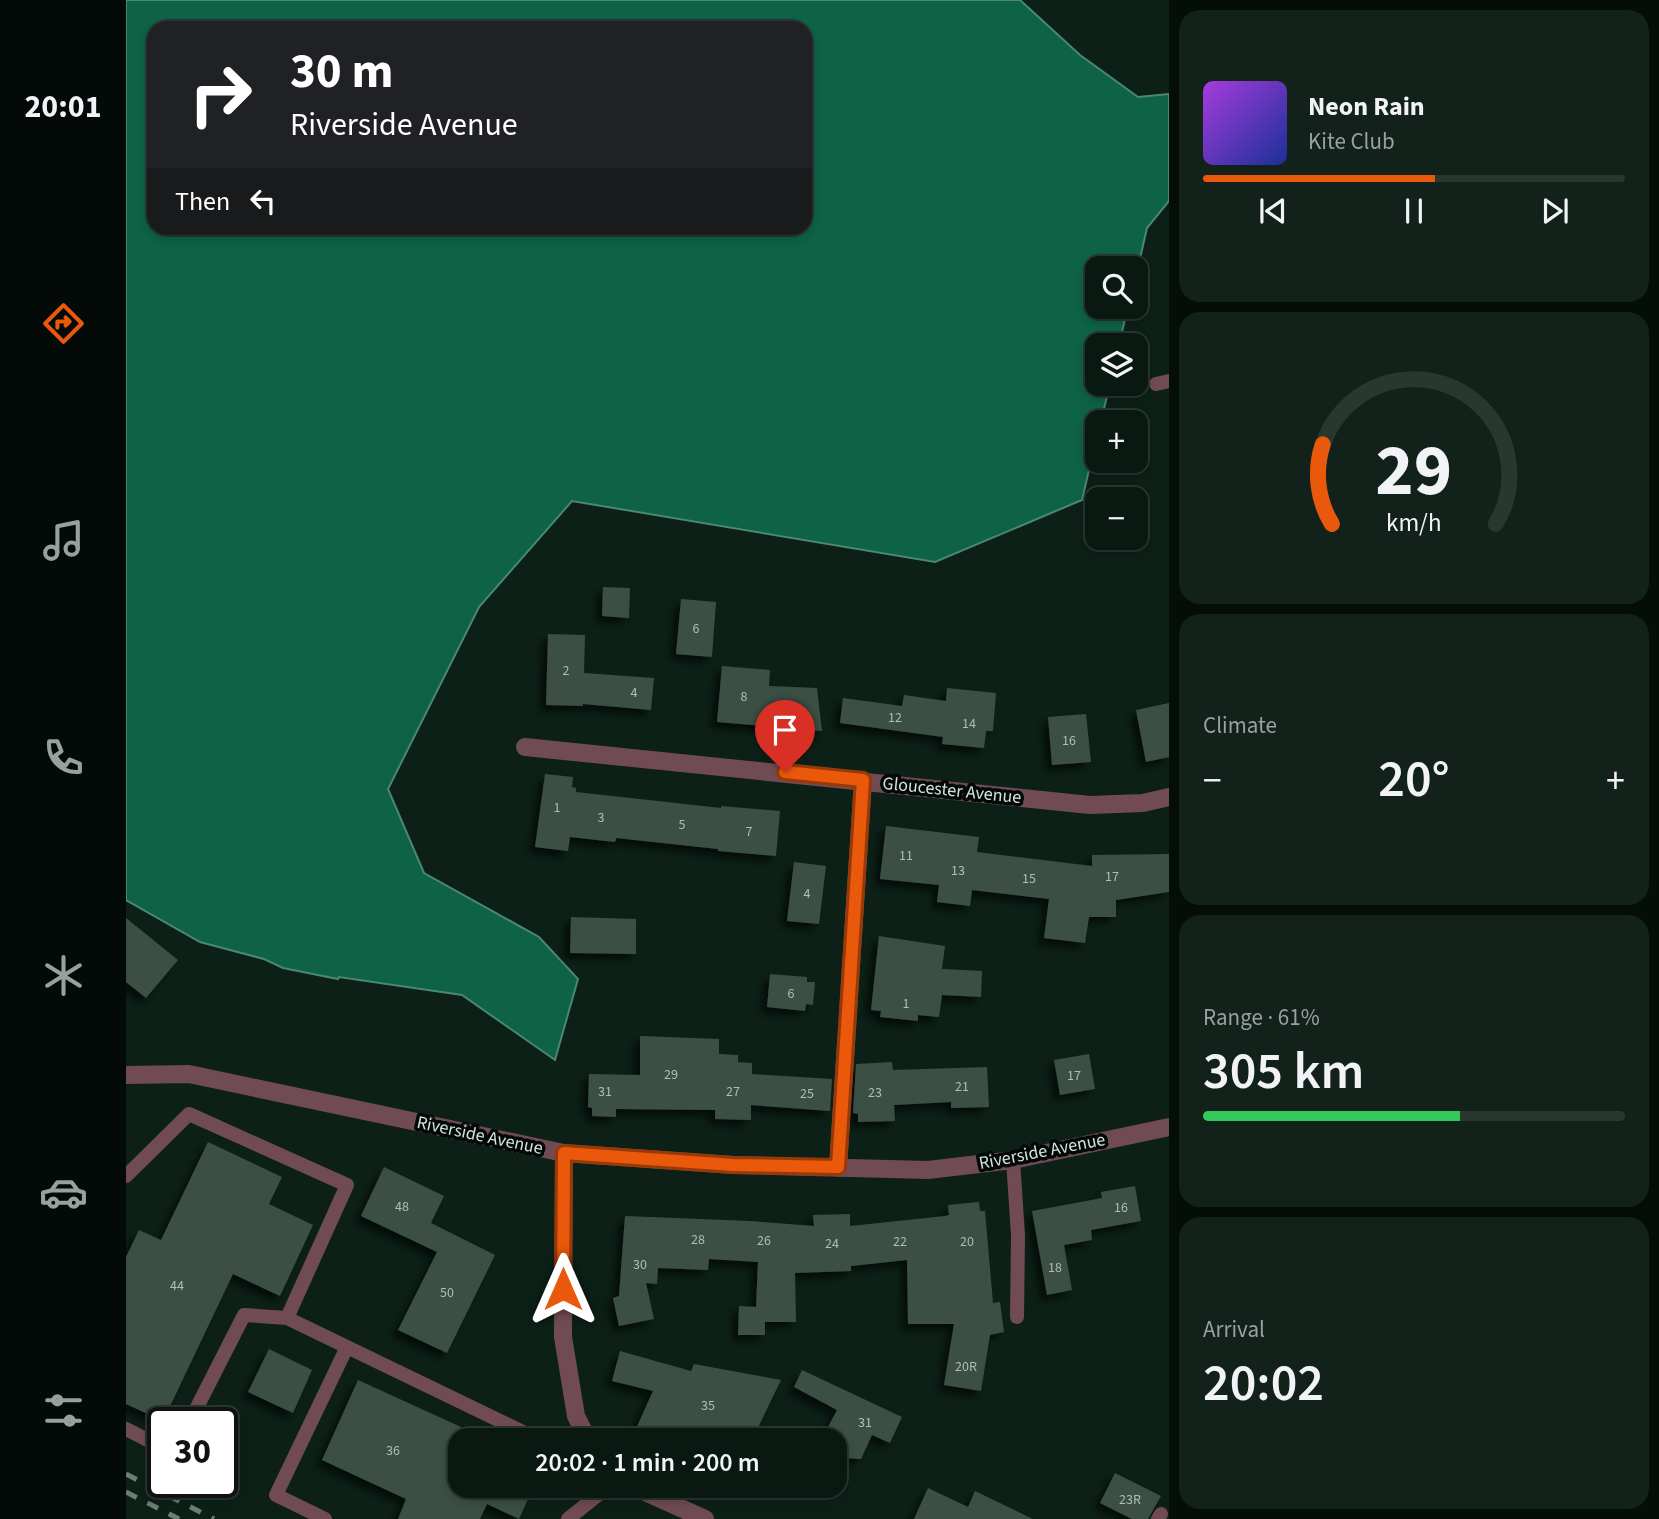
<!DOCTYPE html>
<html lang="en">
<head>
<meta charset="utf-8">
<style>
  :root { --surface:#091811; --page:#12211a; --text:#f1f3f6; --muted:#99a09f; --line:#293731; --accent:#ea580c }
  body { margin:0; font-family:"Source Sans 3",sans-serif; background:var(--page); color:var(--text); height:100vh; display:flex; flex-direction:column; font-size:26px; white-space:nowrap }
  * { box-sizing:border-box; margin:0 }
  p { font-size:23px; color:var(--muted) }
  .icon { flex:none; width:38px; height:38px; fill:none; stroke:currentColor; stroke-width:2; stroke-linecap:round; stroke-linejoin:round }
  .map { position:relative; flex:1; overflow:hidden }
  .details { display:flex; flex-direction:column; gap:10px; padding:10px; background:#050d09; width:490px }
  .details>* { flex:none }
  .guide { position:absolute; left:21px; top:21px; width:665px; height:214px; border-radius:21px; box-shadow:0 4px 10px #0003,0 0 0 2px var(--line); background:#202124; color:#fff; overflow:hidden }
  .controls { position:absolute; left:959px; top:256px; display:grid; gap:14px }
  .controls a { display:grid; place-items:center; width:63px; height:63px; border-radius:14px; background:var(--surface); box-shadow:0 4px 10px #0003,0 0 0 2px var(--line); font-size:35px }
  .speed { position:absolute; left:21px; top:1407px; display:flex; gap:14px; font-size:35px; font-weight:700; text-align:center }
  .speed>* { display:grid; place-content:center; width:91px; height:91px; border-radius:50%; background:var(--surface); box-shadow:0 4px 10px #0003,0 0 0 2px var(--line); line-height:1 }
  .speed .limit { border:4px solid #111; border-radius:10px; background:#fff; color:#111 }
  .pin { position:absolute; display:grid; place-items:center; width:60px; height:60px; color:#fff; margin:-72px -30px; border-radius:50% 50% 50% 0; rotate:-45deg; box-shadow:0 0 7px #0007 }
  .pin .icon { rotate:45deg }
  .me { position:absolute; width:77px; margin:-38px; rotate:0deg; stroke-linejoin:round; filter:drop-shadow(0 0 5px #0008) }
  .turn { display:flex; align-items:center; gap:24px; height:147px; padding:0 28px; font-size:32px }
  .turn .icon { width:91px; height:91px; stroke-width:2.5 }
  .turn b { display:block; font-size:49px; line-height:60px }
  .then { display:flex; align-items:center; height:66px; padding:0 28px; background:#0003; gap:14px; font-size:26px }
  .big { font-size:52px; font-weight:600; line-height:1.1 }
  .details .card { flex:1; display:flex; flex-direction:column; justify-content:center; gap:10px; min-width:0; padding:0 24px; border-radius:21px; background:var(--page) }
  .details .dial { align-items:center; gap:0 }
  .dial svg { height:182px; overflow:visible; fill:none; stroke:var(--line); stroke-width:7; stroke-linecap:round; text-anchor:middle }
  .dial text { fill:var(--text); stroke:none }
  .song { display:flex; align-items:center; gap:21px }
  .cover { width:84px; height:84px; border-radius:10px; background:linear-gradient(135deg,hsl(280 70% 55%),hsl(230 70% 35%)) }
  .played { height:7px; border-radius:4px; background:linear-gradient(90deg,var(--accent) 55%,var(--line) 55%) }
  .keys { display:flex; justify-content:space-around; direction:ltr }
  .heat { display:flex; justify-content:space-between; align-items:center; font-size:38px; direction:ltr }
  .charge { height:10px; border-radius:5px; background:linear-gradient(90deg,#34c759 61%,var(--line) 0) }
  .trip { position:absolute; left:322px; top:1428px; width:399px; height:70px; border-radius:21px; background:var(--surface); box-shadow:0 4px 10px #0003,0 0 0 2px var(--line); font-weight:600; line-height:70px; text-align:center }
  main { display:flex; flex:1; min-height:0 }
  .dock { display:flex; flex-direction:column; width:126px; justify-content:space-around; align-items:center; background:#040a07; color:var(--muted) }
  .dock .icon { width:49px; height:49px }
  .dock .current { color:var(--accent) }
  .dock b { font-size:32px; color:var(--text) }
  .map>svg:first-child { display:block }
  .water { fill:#0e6245; stroke:#4a8872; stroke-width:2; fill-rule:evenodd }
  .building { fill:#3a5045; filter:url(#shadow) }
  .lines { fill:none; stroke-linecap:round; stroke-linejoin:round }
  .lane { stroke:#704b53; stroke-width:14 }
  .street { stroke:#704b53; stroke-width:18 }
  .rail { stroke:#6e7e77; stroke-width:5; stroke-dasharray:12 12; stroke-linecap:butt }
  .route-casing { stroke:#983908; stroke-width:18 }
  .route { stroke:#ea580c; stroke-width:12 }
  .labels { text-anchor:middle; stroke-width:7; stroke-linejoin:round; paint-order:stroke }
  .number-label { font-size:14px; fill:#afbeb6 }
  .street-label { font-size:18px; fill:#d6e2dc; stroke:#020805 }
</style>
</head>
<body>
<main>
<nav class="dock">
<b>20:01</b>
<svg class="icon current" aria-label="directions" viewBox="0 0 24 24"><path d="M12 3l9 9-9 9-9-9zM9 14v-3h6M13 9l2 2-2 2"/></svg>
<svg class="icon" aria-label="music" viewBox="0 0 24 24"><path d="M9 18V5l10-2v13"/><circle cx="6" cy="18" r="3"/><circle cx="16" cy="16" r="3"/></svg>
<svg class="icon" aria-label="phone" viewBox="0 0 24 24"><path d="M5 4h4l2 5-3 2q2 4 5 5l2-3 5 2v4C11 20 4 13 5 4z"/></svg>
<svg class="icon" aria-label="climate" viewBox="0 0 24 24"><path d="M12 3v18M4 7l16 10M4 17L20 7"/></svg>
<svg class="icon" aria-label="car" viewBox="0 0 24 24"><path d="M5 17H2v-5l4-1 3-4h7l3 4 3 1v5h-3M9 17h6M6 11h13"/><circle cx="7" cy="17" r="2"/><circle cx="17" cy="17" r="2"/></svg>
<svg class="icon" aria-label="filters" viewBox="0 0 24 24"><path d="M4 7h16M4 17h16"/><circle cx="9" cy="7" r="2"/><circle cx="15" cy="17" r="2"/></svg>
</nav>
<div class="map">
<svg width="1043" height="1519" viewBox="0 0 1043 1519">
  <defs>
    <filter id="shadow"><feDropShadow dx="-6" dy="6" stdDeviation="3.5" flood-color="#0009"/></filter>
  </defs>
  <rect width="100%" height="100%" fill="#0c2017"/>
  <path class="water" d="M 0,0 L 894,0 L 954,55 L 1012,97 L 1043,94 L 1043,201 L 1021,228 L 1010,276 L 1010,268 L 971,268 L 971,306 L 1002,306 L 993,345 L 971,345 L 971,383 L 984,383 L 975,422 L 971,422 L 971,436 L 956,500 L 809,562 L 446,501 L 353,607 L 262,789 L 298,873 L 413,937 L 452,979 L 429,1060 L 336,995 L 213,977 L 212,979 L 157,968 L 138,959 L 74,942 L 0,900 ZM 28,28 L 679,28 L 679,228 L 28,228 Z"/>
  <path class="building" d="M 477,587 L 504,588 L 503,618 L 476,616 Z
    M 555,599 L 590,602 L 586,657 L 550,654 Z
    M 422,634 L 459,635 L 458,673 L 528,678 L 525,710 L 457,704 L 457,706 L 420,705 Z
    M 596,666 L 644,670 L 643,686 L 691,688 L 696,731 L 591,722 Z
    M 821,688 L 870,693 L 867,731 L 860,731 L 858,748 L 816,744 L 817,737 L 714,723 L 717,698 L 776,706 L 778,695 L 820,701 Z
    M 1043,703 L 1043,757 L 1020,762 L 1010,710 Z
    M 960,714 L 965,762 L 926,765 L 922,717 Z
    M 419,774 L 447,777 L 446,787 L 450,788 L 450,792 L 595,808 L 595,806 L 654,811 L 650,856 L 592,851 L 592,849 L 490,838 L 489,842 L 444,837 L 442,851 L 409,847 Z
    M 760,826 L 853,837 L 851,852 L 966,866 L 966,855 L 1043,854 L 1043,892 L 990,900 L 990,917 L 963,917 L 959,943 L 918,938 L 923,899 L 846,890 L 844,906 L 811,902 L 813,885 L 754,879 Z
    M 668,862 L 700,866 L 693,924 L 661,921 Z
    M 445,917 L 510,919 L 510,954 L 444,953 Z
    M 0,918 L 52,960 L 20,998 L 0,982 Z
    M 753,936 L 819,946 L 816,969 L 856,971 L 855,997 L 816,995 L 813,1017 L 792,1015 L 792,1021 L 754,1017 L 755,1011 L 745,1010 Z
    M 644,974 L 681,977 L 681,982 L 689,982 L 687,1005 L 680,1004 L 679,1011 L 641,1007 Z
    M 514,1036 L 593,1039 L 593,1054 L 612,1055 L 612,1062 L 626,1063 L 626,1074 L 706,1079 L 704,1111 L 625,1105 L 625,1120 L 589,1119 L 589,1110 L 490,1109 L 490,1117 L 466,1116 L 466,1108 L 462,1107 L 463,1074 L 514,1075 Z
    M 963,1054 L 969,1089 L 934,1095 L 928,1060 Z
    M 766,1062 L 767,1070 L 861,1067 L 863,1107 L 825,1108 L 825,1102 L 768,1105 L 769,1121 L 732,1122 L 732,1114 L 727,1113 L 730,1064 Z
    M 82,1142 L 156,1177 L 143,1204 L 187,1225 L 154,1296 L 107,1274 L 37,1421 L 0,1404 L 0,1257 L 13,1230 L 35,1240 Z
    M 258,1167 L 318,1196 L 305,1223 L 369,1255 L 321,1353 L 272,1330 L 311,1252 L 235,1216 Z
    M 1009,1186 L 1015,1221 L 965,1230 L 966,1240 L 938,1245 L 946,1290 L 921,1295 L 906,1211 L 976,1198 L 975,1192 Z
    M 853,1202 L 854,1211 L 859,1211 L 867,1303 L 874,1302 L 878,1332 L 864,1335 L 855,1391 L 818,1385 L 828,1324 L 782,1324 L 781,1260 L 725,1266 L 725,1271 L 669,1273 L 670,1322 L 639,1322 L 639,1335 L 612,1335 L 613,1306 L 630,1307 L 632,1262 L 583,1259 L 582,1270 L 532,1268 L 531,1284 L 520,1283 L 528,1319 L 493,1326 L 487,1298 L 493,1296 L 499,1216 L 624,1221 L 688,1226 L 687,1215 L 724,1214 L 724,1226 L 819,1216 L 823,1215 L 822,1205 Z
    M 143,1349 L 186,1370 L 167,1413 L 122,1392 Z
    M 494,1351 L 565,1371 L 568,1364 L 655,1380 L 626,1440 L 580,1440 L 559,1430 L 554,1440 L 505,1440 L 527,1391 L 486,1381 Z
    M 676,1370 L 776,1417 L 764,1443 L 746,1435 L 735,1459 L 715,1458 L 713,1452 L 709,1449 L 709,1430 L 702,1427 L 711,1410 L 668,1387 Z
    M 232,1380 L 335,1427 L 333,1431 L 334,1486 L 408,1486 L 393,1519 L 361,1504 L 354,1519 L 272,1519 L 280,1499 L 196,1460 Z
    M 989,1473 L 1035,1496 L 1022,1519 L 1006,1519 L 974,1503 Z
    M 802,1488 L 842,1507 L 849,1491 L 907,1519 L 788,1519 Z"/>
  <g class="lines">
    <path class="lane" d="M 1030,384 L 1043,381
      M 887,1160 L 892,1235 L 891,1317
      M 0,1176 L 63,1114 L 221,1185 L 161,1318
      M 63,1423 L 118,1315 L 161,1318 L 399,1433 L 429,1440
      M 0,1429 L 37,1448
      M 199,1519 L 150,1495 L 221,1347
      M 442,1519 L 483,1486
      M 1032,1519 L 1035,1514"/>
    <path class="street" d="M 399,747 L 964,805 L 1017,803 L 1043,797
      M 0,1075 L 63,1074 L 438,1153 L 607,1165 L 802,1170 L 887,1160 L 1043,1127
      M 438,1153 L 437,1337 L 450,1416 L 462,1440
      M 712,1168 L 737,780
      M 506,1486 L 579,1519"/>
    <path class="rail" d="M 0,1474 L 88,1519
      M 0,1492 L 53,1519"/>
  </g>
  <g class="lines">
    <defs>
      <path id="route" d="M 437,1289 L 438,1153 L 607,1165 L 712,1167 L 737,780 L 659,772"/>
    </defs>
    <use href="#route" class="route-casing"/>
    <use href="#route" class="route"/>
  </g>
  <g class="labels">
    <g class="number-label">
      <text x="570" y="633">6</text>
      <text x="440" y="675">2</text>
      <text x="508" y="697">4</text>
      <text x="618" y="701">8</text>
      <text x="769" y="722">12</text>
      <text x="843" y="728">14</text>
      <text x="943" y="745">16</text>
      <text x="431" y="812">1</text>
      <text x="475" y="822">3</text>
      <text x="556" y="829">5</text>
      <text x="623" y="836">7</text>
      <text x="780" y="860">11</text>
      <text x="832" y="875">13</text>
      <text x="986" y="881">17</text>
      <text x="903" y="883">15</text>
      <text x="681" y="898">4</text>
      <text x="665" y="998">6</text>
      <text x="780" y="1008">1</text>
      <text x="545" y="1079">29</text>
      <text x="948" y="1080">17</text>
      <text x="836" y="1091">21</text>
      <text x="479" y="1096">31</text>
      <text x="607" y="1096">27</text>
      <text x="749" y="1097">23</text>
      <text x="681" y="1098">25</text>
      <text x="276" y="1211">48</text>
      <text x="995" y="1212">16</text>
      <text x="572" y="1244">28</text>
      <text x="638" y="1245">26</text>
      <text x="774" y="1246">22</text>
      <text x="841" y="1246">20</text>
      <text x="706" y="1248">24</text>
      <text x="514" y="1269">30</text>
      <text x="929" y="1272">18</text>
      <text x="51" y="1290">44</text>
      <text x="321" y="1297">50</text>
      <text x="840" y="1371">20R</text>
      <text x="582" y="1410">35</text>
      <text x="739" y="1427">31</text>
      <text x="267" y="1455">36</text>
      <text x="1004" y="1504">23R</text>
    </g>
    <g class="street-label">
      <text transform="translate(826 790) rotate(6)" y="6">Gloucester Avenue</text>
      <text transform="translate(354 1135) rotate(12)" y="6">Riverside Avenue</text>
      <text transform="translate(916 1151) rotate(-11)" y="6">Riverside Avenue</text>
    </g>
  </g>
</svg>
<div class="controls">
<a><svg class="icon" aria-label="search" viewBox="0 0 24 24"><circle cx="10" cy="10" r="6"/><path d="M15 15l6 6"/></svg></a>
<a><svg class="icon" aria-label="layers" viewBox="0 0 24 24"><path d="M12 4l9 5-9 5-9-5zM3 14l9 5 9-5"/></svg></a>
<a>+</a>
<a>−</a>
</div>
<div class="speed"><div class="limit">30</div></div>
<div class="pin" style="left:659px;top:772px;background:#d93025"><svg class="icon" aria-label="arrive" viewBox="0 0 24 24"><path d="M6 21V4h12l-3 4 3 4H6"/></svg></div>
<svg class="me" style="left:437px;top:1289px" viewBox="-20 -20 40 40"><path d="M0-17L14 15 0 8-14 15z" fill="#ea580c" stroke="#fff" stroke-width="4"/></svg>
<div class="trip">20:02 · 1 min · 200 m</div>
<div class="guide">
<div class="turn"><svg class="icon" aria-label="right" viewBox="0 0 24 24"><path d="M7 20v-9h11M14 6l5 5-5 5"/></svg><div><b>30 m</b>Riverside Avenue</div></div>
<div class="then">Then<svg class="icon" aria-label="left" viewBox="0 0 24 24"><path d="M17 20v-9H6M10 6l-5 5 5 5"/></svg></div>
</div>
</div>
<section class="details">
<div class="card">
<div class="song"><i class="cover"></i><div><b>Neon Rain</b><p>Kite Club</p></div></div>
<div class="played"></div>
<div class="keys"><svg class="icon" aria-label="previous" viewBox="0 0 24 24"><path d="M18 5L8 12l10 7zM5 5v14"/></svg><svg class="icon" aria-label="pause" viewBox="0 0 24 24"><path d="M8 5v14M16 5v14"/></svg><svg class="icon" aria-label="next" viewBox="0 0 24 24"><path d="M6 5l10 7-10 7zM19 5v14"/></svg></div>
</div>
<div class="card dial"><svg viewBox="0 0 100 80">
<path d="M14 69A42 42 0 1 1 86 69"/>
<path d="M14 69A42 42 0 0 1 10 34" stroke="#ea580c"/>
<text x="50" y="56" font-size="32" font-weight="700">29</text>
<text x="50" y="72" font-size="11">km/h</text>
</svg></div>
<div class="card"><p>Climate</p>
<div class="heat"><a>−</a><b class="big">20°</b><a>+</a></div>
</div>
<div class="card"><p>Range · 61%</p><b class="big">305 km</b><div class="charge"></div></div>
<div class="card"><p>Arrival</p><b class="big">20:02</b></div>
</section>
</main>
</body>
</html>
